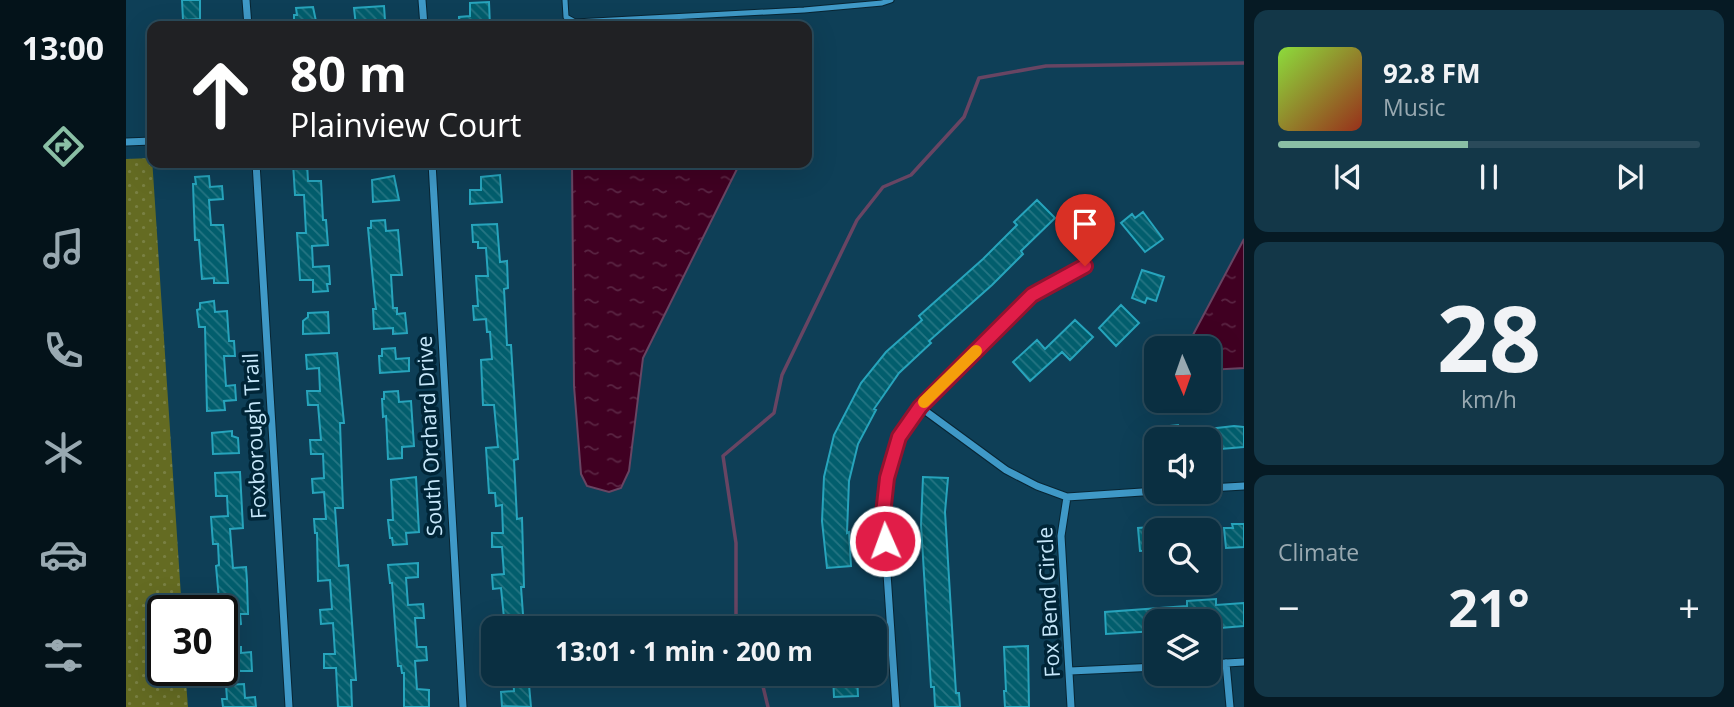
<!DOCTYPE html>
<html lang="en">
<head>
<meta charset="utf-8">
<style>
  :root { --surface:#0a2f41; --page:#133748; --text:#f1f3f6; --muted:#99a9b1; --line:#2a4a5a; --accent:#8abfa5 }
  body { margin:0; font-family:"Open Sans",sans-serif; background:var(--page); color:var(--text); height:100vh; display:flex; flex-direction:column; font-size:26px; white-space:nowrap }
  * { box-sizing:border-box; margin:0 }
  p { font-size:23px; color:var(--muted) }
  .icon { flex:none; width:38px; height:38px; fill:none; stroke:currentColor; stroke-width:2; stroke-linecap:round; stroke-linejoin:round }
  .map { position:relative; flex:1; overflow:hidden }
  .panel { display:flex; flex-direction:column; gap:10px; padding:10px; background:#061a24; width:490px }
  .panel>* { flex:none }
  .top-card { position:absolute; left:21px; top:21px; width:665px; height:147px; border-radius:14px; box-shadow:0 7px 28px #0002,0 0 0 2px var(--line); background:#202124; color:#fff; overflow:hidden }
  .needle { width:46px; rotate:178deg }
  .controls { position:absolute; left:1018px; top:336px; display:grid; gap:14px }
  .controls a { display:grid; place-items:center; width:77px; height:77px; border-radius:14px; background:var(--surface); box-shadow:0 7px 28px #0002,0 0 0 2px var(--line); font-size:35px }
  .speed { position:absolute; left:21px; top:595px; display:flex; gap:14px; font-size:35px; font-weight:700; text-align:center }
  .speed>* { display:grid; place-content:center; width:91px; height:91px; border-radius:50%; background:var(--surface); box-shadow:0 7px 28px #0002,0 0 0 2px var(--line); line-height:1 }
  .speed .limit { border:4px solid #111; border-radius:10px; background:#fff; color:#111 }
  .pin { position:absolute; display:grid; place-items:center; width:60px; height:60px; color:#fff; margin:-72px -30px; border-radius:50% 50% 50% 0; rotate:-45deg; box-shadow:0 0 7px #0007 }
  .pin .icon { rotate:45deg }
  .me { position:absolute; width:77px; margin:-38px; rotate:358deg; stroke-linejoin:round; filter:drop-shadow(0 0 5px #0008) }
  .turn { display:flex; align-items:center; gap:24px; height:147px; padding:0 28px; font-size:32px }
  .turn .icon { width:91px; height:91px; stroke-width:2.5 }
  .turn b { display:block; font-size:49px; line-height:60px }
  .big { font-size:52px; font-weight:700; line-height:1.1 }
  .panel .widget { flex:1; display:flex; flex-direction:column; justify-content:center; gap:10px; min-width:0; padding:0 24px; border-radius:14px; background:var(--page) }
  .panel .dial { align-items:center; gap:0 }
  .dial b { font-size:91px; line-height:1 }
  .song { display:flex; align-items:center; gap:21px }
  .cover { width:84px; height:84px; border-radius:10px; background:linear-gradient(135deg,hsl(90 70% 55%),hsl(10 70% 35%)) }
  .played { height:7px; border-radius:4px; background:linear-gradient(90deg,var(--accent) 45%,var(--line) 45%) }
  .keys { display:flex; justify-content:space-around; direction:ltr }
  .heat { display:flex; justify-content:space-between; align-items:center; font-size:38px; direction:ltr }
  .trip { position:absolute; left:355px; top:616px; width:406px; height:70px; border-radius:14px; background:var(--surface); box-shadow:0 7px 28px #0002,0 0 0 2px var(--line); font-weight:700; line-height:70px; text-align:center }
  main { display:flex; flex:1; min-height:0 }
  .tabs { display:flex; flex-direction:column; width:126px; justify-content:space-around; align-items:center; background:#04131a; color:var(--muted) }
  .tabs .icon { width:49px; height:49px }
  .tabs .active { color:var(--accent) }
  .tabs b { font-size:32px; color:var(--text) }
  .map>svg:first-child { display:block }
  .park { fill:url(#park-dots) }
  .water { fill:url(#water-ripples); stroke:#684563; stroke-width:2 }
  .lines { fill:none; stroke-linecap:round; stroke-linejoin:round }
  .stream { stroke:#684563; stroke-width:3.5 }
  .building { fill:url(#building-back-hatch); stroke:#27a4bc; stroke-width:2 }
  .service-casing { stroke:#082533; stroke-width:7 }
  .minor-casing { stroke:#082533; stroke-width:9 }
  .service { stroke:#3f99c7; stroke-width:5 }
  .minor { stroke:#3f99c7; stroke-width:7 }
  .route-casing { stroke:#92132f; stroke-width:18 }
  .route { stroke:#e11d48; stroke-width:12 }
  .slow { stroke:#f59e0b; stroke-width:12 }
  .labels { text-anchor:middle; stroke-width:7; stroke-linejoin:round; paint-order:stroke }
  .street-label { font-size:21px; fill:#c6e7fa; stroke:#002537 }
</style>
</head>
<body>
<main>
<nav class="tabs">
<b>13:00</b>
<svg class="icon active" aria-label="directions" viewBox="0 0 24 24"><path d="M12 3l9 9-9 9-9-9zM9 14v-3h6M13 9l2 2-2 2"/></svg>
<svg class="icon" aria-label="music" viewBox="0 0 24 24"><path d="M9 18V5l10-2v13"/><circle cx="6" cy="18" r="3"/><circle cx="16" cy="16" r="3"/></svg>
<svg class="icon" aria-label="phone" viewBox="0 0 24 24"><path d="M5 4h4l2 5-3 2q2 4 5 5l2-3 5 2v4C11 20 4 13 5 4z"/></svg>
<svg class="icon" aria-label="climate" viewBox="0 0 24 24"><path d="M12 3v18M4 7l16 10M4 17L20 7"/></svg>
<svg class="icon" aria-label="car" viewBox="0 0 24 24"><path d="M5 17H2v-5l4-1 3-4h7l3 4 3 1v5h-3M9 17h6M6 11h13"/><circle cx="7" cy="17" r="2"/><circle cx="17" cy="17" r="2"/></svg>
<svg class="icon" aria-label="filters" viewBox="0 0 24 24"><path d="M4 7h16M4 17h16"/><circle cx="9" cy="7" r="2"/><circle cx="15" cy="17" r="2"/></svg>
</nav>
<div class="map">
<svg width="1118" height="707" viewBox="0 0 1118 707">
  <defs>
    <pattern id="park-dots" width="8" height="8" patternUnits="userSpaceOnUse" patternTransform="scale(1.75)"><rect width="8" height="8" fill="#646b22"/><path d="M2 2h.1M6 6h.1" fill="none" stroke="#798043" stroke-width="1.8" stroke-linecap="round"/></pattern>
    <pattern id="water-ripples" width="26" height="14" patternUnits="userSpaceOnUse" patternTransform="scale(1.75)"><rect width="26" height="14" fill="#400022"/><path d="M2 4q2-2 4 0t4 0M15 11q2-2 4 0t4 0" fill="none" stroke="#5a2543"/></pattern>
    <pattern id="building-back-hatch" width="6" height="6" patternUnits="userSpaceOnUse" patternTransform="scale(1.75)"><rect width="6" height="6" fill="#025e6d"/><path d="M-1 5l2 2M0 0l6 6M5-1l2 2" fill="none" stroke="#257583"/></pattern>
  </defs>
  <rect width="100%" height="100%" fill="#0e3f57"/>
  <path class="park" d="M 26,158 L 56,611 L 37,611 L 37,670 L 59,670 L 62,707 L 0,707 L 0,159 Z"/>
  <path class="water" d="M 446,163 L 614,163 L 517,358 L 503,471 L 495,488 L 483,492 L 461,486 L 455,474 L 448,386 Z
    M 1118,239 L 1118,368 L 1083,370 L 1083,348 L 1060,348 Z"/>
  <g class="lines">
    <path class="stream" d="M 615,628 L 610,619 L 610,543 L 597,456 L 648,413 L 656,375 L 731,220 L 757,187 L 785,175 L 838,117 L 853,78 L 920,66 L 1118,63
      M 634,674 L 642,707"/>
  </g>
  <path class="building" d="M 56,0 L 74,0 L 74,19 L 57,20 Z
    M 363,2 L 364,26 L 333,26 L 333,17 L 344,16 L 344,3 Z
    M 258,6 L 259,20 L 246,21 L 247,26 L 230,26 L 228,8 Z
    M 187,7 L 191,26 L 168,26 L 168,15 L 171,15 L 170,8 Z
    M 167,163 L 181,163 L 182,181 L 195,181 L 197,220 L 200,220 L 202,245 L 186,246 L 187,267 L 203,266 L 204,284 L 201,284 L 202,291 L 187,292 L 187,280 L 174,280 L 171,233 L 180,233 L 178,195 L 169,195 Z
    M 374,175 L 376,202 L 344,204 L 344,190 L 355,190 L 355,177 Z
    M 83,176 L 84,187 L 96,186 L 97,199 L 83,200 L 85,225 L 97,225 L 102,283 L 88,283 L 88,278 L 76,279 L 73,240 L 69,240 L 67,184 L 70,184 L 69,177 Z
    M 268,176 L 273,200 L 247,202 L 246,180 Z
    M 911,200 L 929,218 L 895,251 L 897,254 L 866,285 L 803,341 L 805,343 L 773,373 L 748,409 L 750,410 L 732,444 L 723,481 L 721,533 L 723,532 L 725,566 L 701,568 L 696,521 L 698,477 L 708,435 L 735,383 L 760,352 L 796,320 L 793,316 L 857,259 L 891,225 L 888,222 Z
    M 1017,212 L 1037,239 L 1019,252 L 995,223 L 1006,214 L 1009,218 Z
    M 259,220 L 260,231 L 272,230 L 276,275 L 265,275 L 267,308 L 271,308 L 271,314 L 279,313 L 281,333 L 267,334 L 267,328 L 248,329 L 247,309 L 250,309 L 249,302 L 242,228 L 245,228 L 245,221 Z
    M 371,224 L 374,262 L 381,261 L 382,288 L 378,289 L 381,345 L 385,345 L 392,459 L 388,460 L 391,519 L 396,518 L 398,587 L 395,587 L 398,628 L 366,628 L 366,619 L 378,618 L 375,588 L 367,589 L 366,575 L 378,574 L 376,547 L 366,547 L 366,533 L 377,533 L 376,505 L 370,506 L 369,493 L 363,493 L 360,448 L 372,447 L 368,405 L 357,405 L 355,360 L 366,359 L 364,332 L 361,332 L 360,319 L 348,320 L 347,306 L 352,306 L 350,276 L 362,276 L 360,248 L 352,248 L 352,242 L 347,242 L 346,225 Z
    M 1016,270 L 1038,277 L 1030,301 L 1021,298 L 1019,303 L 1006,298 Z
    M 88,301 L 89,312 L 101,311 L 103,341 L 108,341 L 109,356 L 98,356 L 100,386 L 109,385 L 110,400 L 98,401 L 99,410 L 81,411 L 79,327 L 73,327 L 71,310 L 74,309 L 74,303 Z
    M 995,305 L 1013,323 L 990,346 L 973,328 Z
    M 202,312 L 203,333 L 177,334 L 177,321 L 182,317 L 182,313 Z
    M 949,320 L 967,337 L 944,360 L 936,352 L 904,381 L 887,362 L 911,340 L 919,349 Z
    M 269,348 L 270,359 L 283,358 L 283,371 L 254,373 L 253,356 L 256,356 L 256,349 Z
    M 211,353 L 218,423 L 214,423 L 217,508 L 209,508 L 213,566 L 222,565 L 230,680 L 225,680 L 226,707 L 212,707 L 210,668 L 198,668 L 198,654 L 209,654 L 207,623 L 195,624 L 194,610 L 206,609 L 204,580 L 192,581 L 191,533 L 189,533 L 188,519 L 200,519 L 198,492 L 187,493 L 186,479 L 198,478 L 197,454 L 185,454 L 184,440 L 195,440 L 192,405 L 182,405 L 181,391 L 194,391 L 193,368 L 181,369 L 180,355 Z
    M 272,391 L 273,402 L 285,401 L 288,446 L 276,447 L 276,458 L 262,459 L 260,416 L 257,417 L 256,399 L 258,399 L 258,392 Z
    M 1052,425 L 1053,439 L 1035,439 L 1035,427 Z
    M 1108,426 L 1118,427 L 1118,447 L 1083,450 L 1083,439 L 1075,439 L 1074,430 Z
    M 106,431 L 106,436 L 112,438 L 113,453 L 87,454 L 86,433 Z
    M 114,472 L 117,528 L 104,529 L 107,568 L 120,567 L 121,581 L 122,614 L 114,614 L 115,624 L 111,625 L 112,647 L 115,647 L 115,653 L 125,652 L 126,671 L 112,671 L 112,666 L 96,667 L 96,611 L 94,611 L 90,566 L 93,565 L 92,544 L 87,544 L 85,517 L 102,516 L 101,496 L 90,496 L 89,473 Z
    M 290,477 L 293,532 L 280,533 L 281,544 L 267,545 L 266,538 L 264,538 L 262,520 L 267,520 L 265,480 Z
    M 797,477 L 822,478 L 819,512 L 830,693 L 833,693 L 834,707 L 809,707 L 808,687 L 805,687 L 795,525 Z
    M 1106,524 L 1118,524 L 1118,547 L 1100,548 L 1098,528 L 1107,528 Z
    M 1026,527 L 1026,529 L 1031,529 L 1031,550 L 1014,551 L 1012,528 Z
    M 292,563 L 292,577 L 280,578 L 282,605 L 297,604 L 298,618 L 289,618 L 291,647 L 300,647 L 301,660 L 289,661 L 291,689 L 303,690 L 303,707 L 278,707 L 278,673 L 276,673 L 275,666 L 272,666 L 266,583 L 264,583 L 262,565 Z
    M 1090,599 L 1090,605 L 1118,603 L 1118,626 L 1083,629 L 1083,621 L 1031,621 L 1031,631 L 980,634 L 979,612 L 1061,606 L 1061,601 Z
    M 729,617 L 730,628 L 706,628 L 705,619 Z
    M 902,646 L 903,707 L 879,707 L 878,691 L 880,691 L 878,647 Z
    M 387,674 L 402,674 L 405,707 L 376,706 L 375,692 L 388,691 Z
    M 707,674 L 731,674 L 732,696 L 708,697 Z
    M 118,684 L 119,698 L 129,697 L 130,707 L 97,707 L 96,699 L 101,699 L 100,685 Z"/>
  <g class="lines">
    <defs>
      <path id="service" d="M 439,0 L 440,17 L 449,22 L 678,10 L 756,3 L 765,0"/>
      <path id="minor" d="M 120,0 L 122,26
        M 296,0 L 298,26
        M 0,142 L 26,141
        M 130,163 L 163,707
        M 306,163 L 337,707
        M 794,407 L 880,470 L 911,486 L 941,497 L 1031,491
        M 1083,488 L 1118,486
        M 941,497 L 935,536 L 945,707
        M 1100,663 L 1104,707
        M 1083,664 L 1118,662
        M 944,671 L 1031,667
        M 770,707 L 757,514 L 761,478 L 773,437 L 794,407 L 906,295 L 959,266"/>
    </defs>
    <use href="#service" class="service-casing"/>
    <use href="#minor" class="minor-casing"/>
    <use href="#service" class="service"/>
    <use href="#minor" class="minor"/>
  </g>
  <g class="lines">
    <defs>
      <path id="route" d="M 759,541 L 757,514 L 761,478 L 773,437 L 794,407 L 906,295 L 959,266"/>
    </defs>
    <use href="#route" class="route-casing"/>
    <use href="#route" class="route"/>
    <path class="slow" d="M 798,402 L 850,351"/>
  </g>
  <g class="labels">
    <g class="street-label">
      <text transform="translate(129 436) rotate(-93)" y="7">Foxborough Trail</text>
      <text transform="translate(304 436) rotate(-93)" y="7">South Orchard Drive</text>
      <text transform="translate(923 602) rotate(-93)" y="7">Fox Bend Circle</text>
    </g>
  </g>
</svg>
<div class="controls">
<a><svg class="needle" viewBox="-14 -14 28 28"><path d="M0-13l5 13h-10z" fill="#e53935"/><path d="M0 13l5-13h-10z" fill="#99a9b1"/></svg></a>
<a><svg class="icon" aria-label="sound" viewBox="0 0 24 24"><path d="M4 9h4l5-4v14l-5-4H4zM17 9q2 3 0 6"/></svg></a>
<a><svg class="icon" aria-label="search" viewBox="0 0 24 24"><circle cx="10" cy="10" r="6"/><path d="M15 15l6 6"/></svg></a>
<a><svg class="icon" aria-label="layers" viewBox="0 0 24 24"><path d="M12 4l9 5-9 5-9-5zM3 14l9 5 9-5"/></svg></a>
</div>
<div class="speed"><div class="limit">30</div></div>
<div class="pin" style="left:959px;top:266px;background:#d93025"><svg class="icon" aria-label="arrive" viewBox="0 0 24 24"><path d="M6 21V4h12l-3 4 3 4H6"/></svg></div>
<svg class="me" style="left:759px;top:541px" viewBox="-20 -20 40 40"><circle r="17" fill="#e11d48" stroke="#fff" stroke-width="3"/><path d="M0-11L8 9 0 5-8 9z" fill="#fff"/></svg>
<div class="trip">13:01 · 1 min · 200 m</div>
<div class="top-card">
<div class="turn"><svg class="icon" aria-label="ahead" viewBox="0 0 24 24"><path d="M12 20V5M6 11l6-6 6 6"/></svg><div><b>80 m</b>Plainview Court</div></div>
</div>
</div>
<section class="panel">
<div class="widget">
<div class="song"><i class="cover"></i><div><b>92.8 FM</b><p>Music</p></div></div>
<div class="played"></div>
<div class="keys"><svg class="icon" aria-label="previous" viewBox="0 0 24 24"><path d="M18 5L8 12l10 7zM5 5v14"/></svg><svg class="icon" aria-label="pause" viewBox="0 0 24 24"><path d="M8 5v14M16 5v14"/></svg><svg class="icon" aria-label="next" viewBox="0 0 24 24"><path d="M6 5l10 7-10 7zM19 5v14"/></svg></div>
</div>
<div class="widget dial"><b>28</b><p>km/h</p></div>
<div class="widget"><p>Climate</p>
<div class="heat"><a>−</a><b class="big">21°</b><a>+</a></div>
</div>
</section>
</main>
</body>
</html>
